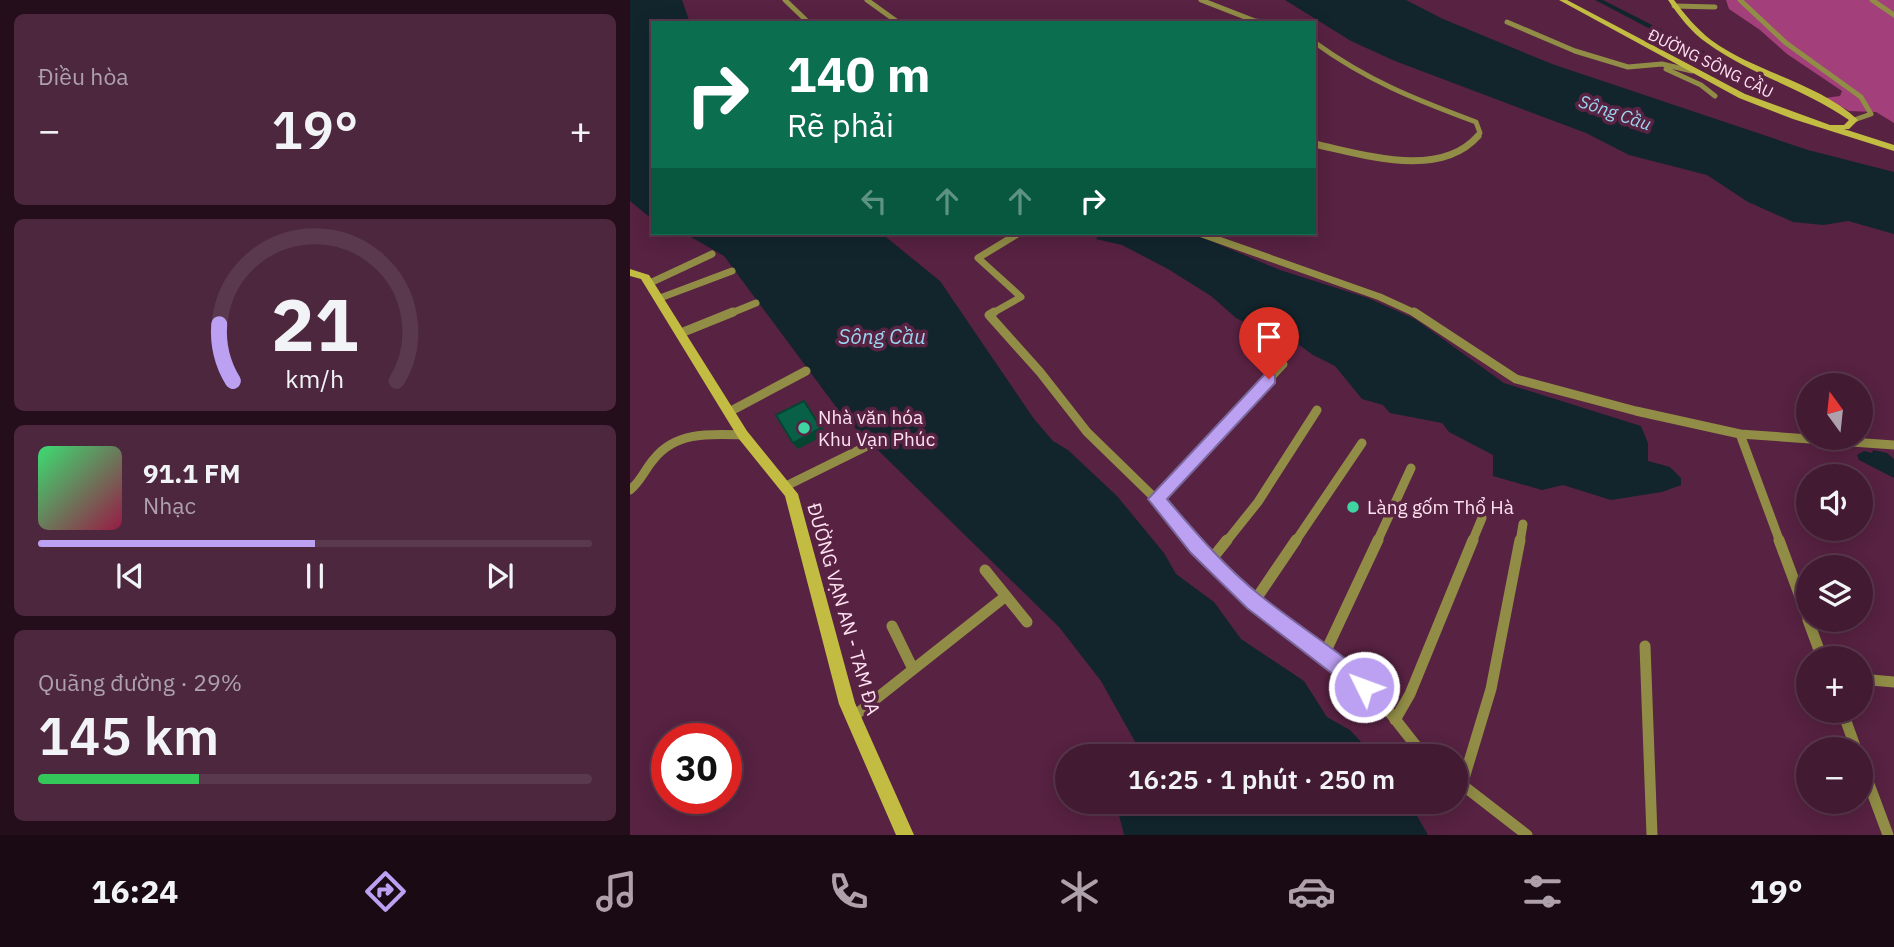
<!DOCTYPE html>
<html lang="vi">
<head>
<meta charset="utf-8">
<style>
  :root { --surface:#421a32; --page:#4c273e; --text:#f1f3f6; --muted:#aea1ac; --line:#5a384d; --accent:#bca0f2 }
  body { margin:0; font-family:"IBM Plex Sans",sans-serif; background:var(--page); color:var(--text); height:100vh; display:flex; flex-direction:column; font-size:26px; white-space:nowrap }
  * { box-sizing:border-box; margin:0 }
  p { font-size:23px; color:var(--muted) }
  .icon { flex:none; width:38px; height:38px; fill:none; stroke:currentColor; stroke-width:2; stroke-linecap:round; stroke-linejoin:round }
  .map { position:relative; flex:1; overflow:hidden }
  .panel { display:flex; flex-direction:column; gap:14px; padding:14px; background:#240e1c; width:630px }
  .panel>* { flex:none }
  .top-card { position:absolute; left:21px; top:21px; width:665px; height:214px; border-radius:0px; box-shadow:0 4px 18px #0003,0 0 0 2px var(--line); background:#0b6e4f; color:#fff; overflow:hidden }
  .needle { width:46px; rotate:345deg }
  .controls { position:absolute; left:1166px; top:373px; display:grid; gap:14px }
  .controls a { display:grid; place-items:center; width:77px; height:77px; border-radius:50%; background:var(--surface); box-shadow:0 4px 18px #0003,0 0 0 2px var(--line); font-size:35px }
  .speed { position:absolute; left:21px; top:723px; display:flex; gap:14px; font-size:35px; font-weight:700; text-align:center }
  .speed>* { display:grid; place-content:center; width:91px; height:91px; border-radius:50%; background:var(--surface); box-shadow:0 4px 18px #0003,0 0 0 2px var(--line); line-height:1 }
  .speed .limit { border:10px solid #d22; background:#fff; color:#111 }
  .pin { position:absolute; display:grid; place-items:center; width:60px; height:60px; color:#fff; margin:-72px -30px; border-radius:50% 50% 50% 0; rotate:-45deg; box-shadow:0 0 7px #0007 }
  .pin .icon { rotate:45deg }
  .me { position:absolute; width:77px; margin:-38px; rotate:312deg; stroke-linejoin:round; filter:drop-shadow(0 0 5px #0008) }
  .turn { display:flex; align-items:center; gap:24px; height:147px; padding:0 21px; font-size:32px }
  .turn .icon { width:91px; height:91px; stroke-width:2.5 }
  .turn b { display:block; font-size:49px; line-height:60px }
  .lanes { display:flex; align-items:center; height:66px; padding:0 21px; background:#0003; justify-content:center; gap:35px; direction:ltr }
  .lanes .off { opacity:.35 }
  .big { font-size:52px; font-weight:600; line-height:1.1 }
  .panel .tile { flex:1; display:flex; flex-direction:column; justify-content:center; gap:10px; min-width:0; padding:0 24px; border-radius:10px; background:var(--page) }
  .panel .dial { align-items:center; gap:0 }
  .dial svg { height:182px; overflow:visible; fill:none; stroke:var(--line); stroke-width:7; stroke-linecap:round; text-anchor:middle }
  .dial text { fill:var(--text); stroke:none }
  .song { display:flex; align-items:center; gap:21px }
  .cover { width:84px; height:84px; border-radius:10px; background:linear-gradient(135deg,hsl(140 70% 55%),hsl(340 70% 35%)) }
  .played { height:7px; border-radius:4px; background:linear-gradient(90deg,var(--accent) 50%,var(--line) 50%) }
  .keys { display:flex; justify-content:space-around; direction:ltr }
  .heat { display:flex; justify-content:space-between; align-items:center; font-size:38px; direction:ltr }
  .charge { height:10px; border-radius:5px; background:linear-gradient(90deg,#34c759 29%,var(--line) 0) }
  .trip { position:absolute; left:425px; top:744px; width:413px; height:70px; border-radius:35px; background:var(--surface); box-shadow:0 4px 18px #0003,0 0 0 2px var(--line); font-weight:600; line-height:70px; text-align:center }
  .tab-bar { display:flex; height:112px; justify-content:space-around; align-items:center; background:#1a0a14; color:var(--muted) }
  .tab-bar .icon { width:49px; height:49px }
  .tab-bar .on { color:var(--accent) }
  .tab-bar b { font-size:32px; color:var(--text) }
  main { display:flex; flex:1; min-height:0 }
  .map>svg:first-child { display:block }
  .forest { fill:#a3407b }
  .water { fill:#12252d }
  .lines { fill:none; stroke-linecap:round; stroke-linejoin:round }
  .canal { fill:#12252d; fill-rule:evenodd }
  .minor-far3 { stroke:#918d46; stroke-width:5 }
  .minor-far2 { stroke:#918d46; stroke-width:7 }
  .minor-far1 { stroke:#918d46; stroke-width:9 }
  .minor { stroke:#918d46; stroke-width:11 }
  .secondary { fill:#c3bc42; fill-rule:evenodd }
  .shaded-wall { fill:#064432 }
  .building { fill:#086147; stroke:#064432; stroke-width:2 }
  .route { fill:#bca0f2; stroke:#7a689d; stroke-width:2 }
  .poi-dot { fill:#3fd4a2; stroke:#582242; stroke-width:2.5 }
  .labels { text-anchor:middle; stroke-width:7; stroke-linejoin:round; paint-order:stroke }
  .far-street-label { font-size:16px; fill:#ffe2f1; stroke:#582242 }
  .far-water-label { font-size:18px; font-style:italic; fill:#99d5ee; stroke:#582242 }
  .poi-label { font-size:19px; fill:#ffe2f1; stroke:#582242; text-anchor:start }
  .street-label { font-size:19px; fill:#ffe2f1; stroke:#582242 }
  .water-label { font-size:21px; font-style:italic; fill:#99d5ee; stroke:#582242 }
</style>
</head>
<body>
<main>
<section class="panel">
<div class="tile"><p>Điều hòa</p>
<div class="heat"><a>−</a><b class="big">19°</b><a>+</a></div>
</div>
<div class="tile dial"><svg viewBox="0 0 100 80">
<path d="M14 69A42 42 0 1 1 86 69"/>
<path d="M14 69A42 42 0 0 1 8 44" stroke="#bca0f2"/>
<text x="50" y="56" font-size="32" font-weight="700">21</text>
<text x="50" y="72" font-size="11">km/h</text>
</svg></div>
<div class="tile">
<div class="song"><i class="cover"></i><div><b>91.1 FM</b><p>Nhạc</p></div></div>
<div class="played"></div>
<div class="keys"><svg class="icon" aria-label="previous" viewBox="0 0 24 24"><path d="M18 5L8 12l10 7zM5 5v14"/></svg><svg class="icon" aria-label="pause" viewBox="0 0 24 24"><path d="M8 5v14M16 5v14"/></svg><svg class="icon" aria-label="next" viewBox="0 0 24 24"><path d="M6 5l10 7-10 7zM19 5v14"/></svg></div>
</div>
<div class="tile"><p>Quãng đường · 29%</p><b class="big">145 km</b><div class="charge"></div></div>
</section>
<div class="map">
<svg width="1264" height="835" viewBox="0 0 1264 835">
  <rect width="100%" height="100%" fill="#582242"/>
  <path class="forest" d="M 1096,0 L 1264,0 L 1264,123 L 1246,112 L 1219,111 L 1195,98 L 1210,96 L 1212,91 L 1157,54 L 1130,30 L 1099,9 Z"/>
  <path class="water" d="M 0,0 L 52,0 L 60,23 L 23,23 L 23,220 L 0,201 Z
    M 655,0 L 776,0 L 813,19 L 922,64 L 1178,150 L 1264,172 L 1264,234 L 1218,221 L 1193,225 L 1163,222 L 1118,202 L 1077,175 L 999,155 L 956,133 L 765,61 L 721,41 Z
    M 54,233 L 251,233 L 310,281 L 404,419 L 423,441 L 438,450 L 487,496 L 534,553 L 546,574 L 584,602 L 611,639 L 674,681 L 697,717 L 720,730 L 744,756 L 513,756 L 471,681 L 429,627 L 212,415 L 94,256 Z
    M 470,233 L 562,233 L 650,270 L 738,298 L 785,319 L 874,383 L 1011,426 L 1018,443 L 1018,461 L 1040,467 L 1051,478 L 1051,485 L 1032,492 L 981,500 L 933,485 L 912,490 L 863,476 L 863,455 L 819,432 L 812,423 L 760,413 L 753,405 L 732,399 L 705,366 L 683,355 L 661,339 L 630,330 L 606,318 L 581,296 L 538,269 L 492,245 L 466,239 Z
    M 1243,450 L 1257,453 L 1264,459 L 1264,478 L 1229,460 L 1227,455 L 1234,451 L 1242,453 Z
    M 498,802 L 779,802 L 798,835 L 494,835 L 488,811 Z"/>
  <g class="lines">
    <path class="canal" d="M 965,0 L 973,0 L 1075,52 L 1068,54 Z"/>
    <path class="minor-far3" d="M 155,0 L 179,23
      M 237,0 L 269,23
      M 571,0 L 625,21 L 644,23
      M 1110,0 L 1156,43 L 1231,97 L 1241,114 L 1224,120
      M 1242,0 L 1264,15
      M 1044,6 L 1085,7
      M 877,22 L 945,51 L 998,67 L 1032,64 L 1062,71
      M 684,42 C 738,81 784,99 846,122 L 850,133 L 846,137
      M 1036,69 L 1071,85 L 1085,96"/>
    <path class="minor-far2" d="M 684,144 C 733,154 809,180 848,136
      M 569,233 L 750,297 L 787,314
      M 20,283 L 82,254
      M 30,298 L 102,271
      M 99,314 L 126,303
      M 361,314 L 391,297 L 348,258 L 389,233"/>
    <path class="minor-far1" d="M 364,312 L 359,315 L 410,372 L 457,432 L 534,507 L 563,542
      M 784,312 L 886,379 L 1006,411 L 1110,434 L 1264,445
      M 51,333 L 103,312
      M 99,412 L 176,371
      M 1110,434 L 1150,542
      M 156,486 L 237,446
      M 0,490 C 11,481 15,469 24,459 C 46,431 81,434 113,435
      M 527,499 L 653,364
      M 596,542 L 628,502 L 687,410
      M 665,542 L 732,443
      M 747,542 L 781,468
      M 842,542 L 852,518
      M 890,542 L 893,524"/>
    <path class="minor" d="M 561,540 L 624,602 L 695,653
      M 748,540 L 695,653 L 754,705 L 794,756
      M 1149,540 L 1178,618
      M 581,560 L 597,540
      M 376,596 L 397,622
      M 624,602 L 666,540
      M 1178,620 L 1192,658
      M 262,626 L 283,669
      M 1015,646 L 1022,835
      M 1230,679 L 1264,682
      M 1212,710 L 1226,749
      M 223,717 L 376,596 L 355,570
      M 765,720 L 780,694 L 843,540
      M 1230,760 L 1258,835
      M 826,780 L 897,835
      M 832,785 L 861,689 L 890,540"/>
    <path class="secondary" d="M 929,0 L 937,0 L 1115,94 L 1200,125 L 1214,125 L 1219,120 C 1175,89 1121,75 1077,43 C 1061,32 1049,16 1038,0 L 1044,0 C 1055,15 1066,28 1081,40 C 1126,73 1187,82 1228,120 L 1219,129 L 1214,129 L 1264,145 L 1264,151 L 1163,119 L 1109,98 Z
      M 0,269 L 19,275 L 117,431 L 168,494 L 225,703 L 284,835 L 266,835 L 209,704 L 155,496 L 109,439 L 11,279 L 0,276 Z"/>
  </g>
  <path class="shaded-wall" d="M 174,401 L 197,434 L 168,449 L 163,443 Z"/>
  <path class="building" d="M 174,401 L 191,428 L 163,443 L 146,415 Z"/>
  <path class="route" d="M 639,373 L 645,375 L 645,383 L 537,499 C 566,533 596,568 631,596 C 667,625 706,649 742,680 L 745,687 L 742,695 L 734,698 L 617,608 L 561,553 L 518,499 L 634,375 Z"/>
  <g class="poi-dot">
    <circle cx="174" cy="428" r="7"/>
    <circle cx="723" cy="507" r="7"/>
  </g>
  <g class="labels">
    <g class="far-street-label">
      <text transform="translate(1081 63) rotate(26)" y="6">ĐƯỜNG SÔNG CẦU</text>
    </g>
    <g class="far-water-label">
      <text transform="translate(985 113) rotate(19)" y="6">Sông Cầu</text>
    </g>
    <g class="poi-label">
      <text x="188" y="424">Nhà văn hóa<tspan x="188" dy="22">Khu Vạn Phúc</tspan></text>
      <text x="737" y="514">Làng gốm Thổ Hà</text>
    </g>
    <g class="street-label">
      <text transform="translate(214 609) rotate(74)" y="7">ĐƯỜNG VẠN AN - TAM ĐA</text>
    </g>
    <g class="water-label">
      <text x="252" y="344">Sông Cầu</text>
    </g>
  </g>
</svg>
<div class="controls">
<a><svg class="needle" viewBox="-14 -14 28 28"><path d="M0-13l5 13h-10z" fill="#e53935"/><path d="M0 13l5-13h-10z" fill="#aea1ac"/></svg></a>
<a><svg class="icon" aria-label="sound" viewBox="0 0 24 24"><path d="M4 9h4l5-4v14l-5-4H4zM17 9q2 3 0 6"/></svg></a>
<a><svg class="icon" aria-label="layers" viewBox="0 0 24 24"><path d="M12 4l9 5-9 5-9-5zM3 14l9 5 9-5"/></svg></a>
<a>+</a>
<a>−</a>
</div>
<div class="speed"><div class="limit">30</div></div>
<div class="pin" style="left:639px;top:379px;background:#d93025"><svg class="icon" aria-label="arrive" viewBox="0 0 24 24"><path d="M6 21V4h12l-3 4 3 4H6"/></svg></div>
<svg class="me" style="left:734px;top:687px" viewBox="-20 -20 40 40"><circle r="17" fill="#bca0f2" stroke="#fff" stroke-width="3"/><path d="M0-11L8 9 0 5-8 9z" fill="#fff"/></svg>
<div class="trip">16:25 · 1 phút · 250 m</div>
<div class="top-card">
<div class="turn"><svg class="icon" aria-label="right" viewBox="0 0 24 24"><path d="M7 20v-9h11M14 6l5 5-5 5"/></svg><div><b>140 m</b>Rẽ phải</div></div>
<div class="lanes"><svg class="icon off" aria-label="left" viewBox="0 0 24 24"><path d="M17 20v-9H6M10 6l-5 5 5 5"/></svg><svg class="icon off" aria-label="ahead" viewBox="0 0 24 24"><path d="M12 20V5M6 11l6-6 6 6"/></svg><svg class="icon off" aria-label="ahead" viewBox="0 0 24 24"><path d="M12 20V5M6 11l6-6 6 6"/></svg><svg class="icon" aria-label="right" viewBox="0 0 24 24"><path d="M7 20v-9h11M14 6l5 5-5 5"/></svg></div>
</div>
</div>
</main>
<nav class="tab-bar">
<b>16:24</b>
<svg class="icon on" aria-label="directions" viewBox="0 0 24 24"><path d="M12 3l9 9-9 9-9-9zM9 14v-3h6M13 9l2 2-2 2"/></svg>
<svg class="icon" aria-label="music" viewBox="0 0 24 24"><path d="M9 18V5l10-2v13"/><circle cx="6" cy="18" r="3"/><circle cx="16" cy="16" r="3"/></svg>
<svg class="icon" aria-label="phone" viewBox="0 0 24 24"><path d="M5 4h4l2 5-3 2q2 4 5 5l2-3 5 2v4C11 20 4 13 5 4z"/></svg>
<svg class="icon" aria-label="climate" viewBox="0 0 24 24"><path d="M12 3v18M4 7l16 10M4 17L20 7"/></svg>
<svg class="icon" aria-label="car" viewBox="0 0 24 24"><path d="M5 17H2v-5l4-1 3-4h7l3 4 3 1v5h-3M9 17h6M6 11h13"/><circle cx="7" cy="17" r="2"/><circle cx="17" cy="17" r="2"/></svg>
<svg class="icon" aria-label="filters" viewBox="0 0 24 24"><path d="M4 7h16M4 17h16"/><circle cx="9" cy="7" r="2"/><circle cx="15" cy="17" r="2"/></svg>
<b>19°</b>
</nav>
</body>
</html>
